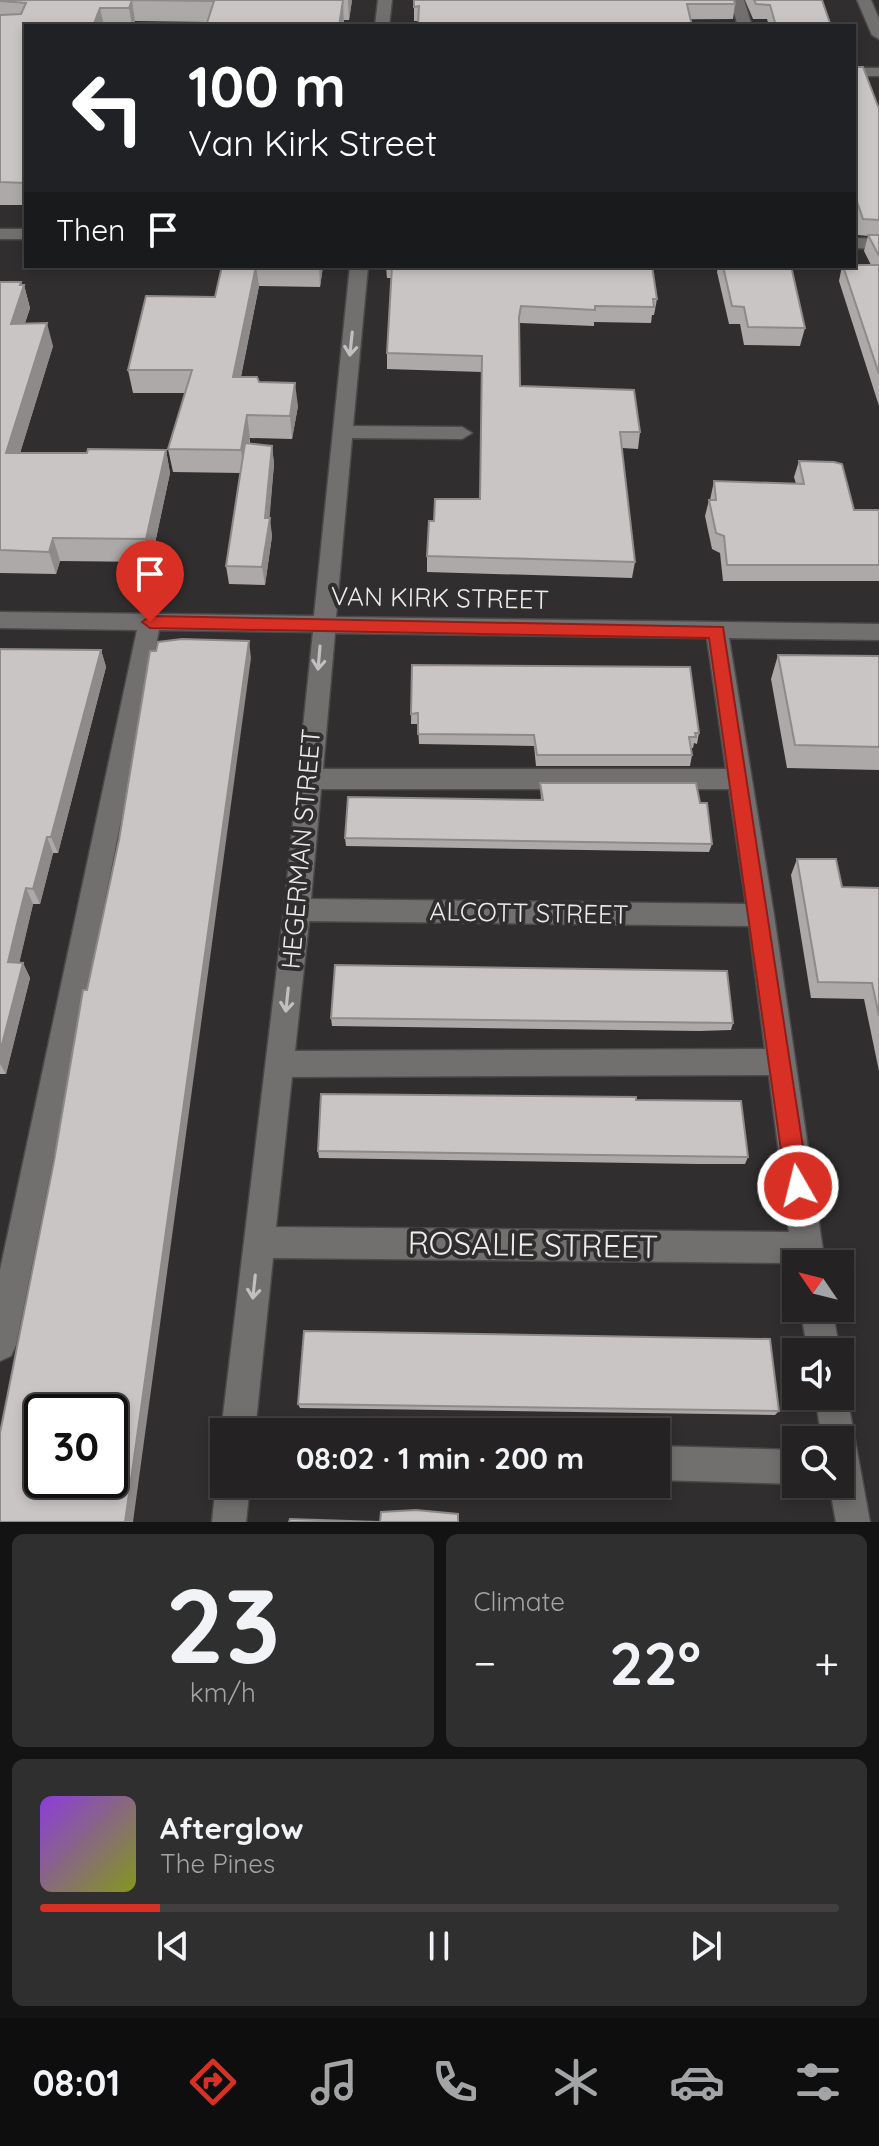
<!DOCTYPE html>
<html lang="en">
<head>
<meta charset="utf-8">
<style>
  :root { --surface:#242222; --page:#302f2f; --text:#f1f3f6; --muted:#a3a4a5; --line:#413f40; --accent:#d93025 }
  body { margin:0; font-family:Quicksand,sans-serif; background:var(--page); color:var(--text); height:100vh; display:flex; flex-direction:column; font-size:30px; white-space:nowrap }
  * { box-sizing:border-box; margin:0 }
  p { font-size:26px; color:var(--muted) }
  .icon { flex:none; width:44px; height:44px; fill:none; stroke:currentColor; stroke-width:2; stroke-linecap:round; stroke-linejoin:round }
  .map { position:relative; height:1522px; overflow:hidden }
  .panel { display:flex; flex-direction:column; gap:12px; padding:12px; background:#141313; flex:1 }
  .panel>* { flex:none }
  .hud { position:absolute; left:24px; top:24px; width:832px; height:244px; border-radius:0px; box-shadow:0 4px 12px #0003,0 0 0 2px var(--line); background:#202124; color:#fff; overflow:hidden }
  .needle { width:52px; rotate:305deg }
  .tools { position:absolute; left:782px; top:1250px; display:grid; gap:16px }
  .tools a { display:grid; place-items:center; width:72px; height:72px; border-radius:0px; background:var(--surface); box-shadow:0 4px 12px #0003,0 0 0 2px var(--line); font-size:40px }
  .speed { position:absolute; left:24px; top:1394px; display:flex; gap:16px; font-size:40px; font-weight:700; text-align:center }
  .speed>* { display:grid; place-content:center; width:104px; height:104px; border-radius:50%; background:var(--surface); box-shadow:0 4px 12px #0003,0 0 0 2px var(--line); line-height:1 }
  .speed .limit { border:4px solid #111; border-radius:12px; background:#fff; color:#111 }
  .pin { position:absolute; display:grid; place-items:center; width:68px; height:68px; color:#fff; margin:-82px -34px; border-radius:50% 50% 50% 0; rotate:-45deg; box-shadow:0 0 8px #0007 }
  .pin .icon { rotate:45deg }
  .me { position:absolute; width:88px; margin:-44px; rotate:352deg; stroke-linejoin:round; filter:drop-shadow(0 0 6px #0008) }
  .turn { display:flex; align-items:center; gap:28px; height:168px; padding:0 32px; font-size:36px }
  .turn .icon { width:104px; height:104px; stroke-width:2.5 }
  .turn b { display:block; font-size:56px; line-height:68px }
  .then { display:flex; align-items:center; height:76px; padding:0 32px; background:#0003; gap:16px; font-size:30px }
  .big { font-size:60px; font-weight:700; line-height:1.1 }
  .panel .card { flex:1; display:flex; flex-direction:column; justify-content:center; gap:12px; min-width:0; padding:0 28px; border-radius:12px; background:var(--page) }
  .panel .dial { align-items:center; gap:0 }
  .dial b { font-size:104px; line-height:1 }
  .song { display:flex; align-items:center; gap:24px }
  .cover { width:96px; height:96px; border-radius:12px; background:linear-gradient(135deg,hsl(270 70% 55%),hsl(70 70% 35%)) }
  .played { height:8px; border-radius:4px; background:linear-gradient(90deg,var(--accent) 15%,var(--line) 15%) }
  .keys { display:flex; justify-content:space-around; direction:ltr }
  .heat { display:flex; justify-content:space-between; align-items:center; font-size:44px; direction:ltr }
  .panel .tiles { flex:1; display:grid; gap:12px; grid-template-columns:1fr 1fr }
  .card:last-child { grid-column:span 2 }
  .trip { position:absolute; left:210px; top:1418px; width:460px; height:80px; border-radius:0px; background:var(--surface); box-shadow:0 4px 12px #0003,0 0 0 2px var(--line); font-weight:700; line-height:80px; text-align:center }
  .dock { display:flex; height:128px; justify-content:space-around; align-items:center; background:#0e0e0e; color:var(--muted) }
  .dock .icon { width:56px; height:56px }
  .dock .on { color:var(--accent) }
  .dock b { font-size:36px; color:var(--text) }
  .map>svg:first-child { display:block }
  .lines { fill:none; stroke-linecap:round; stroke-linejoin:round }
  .minor-casing { stroke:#4b494a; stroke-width:3 }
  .minor { fill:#726f6f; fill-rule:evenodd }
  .wall { fill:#ada9a9 }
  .shaded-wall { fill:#8d8a89 }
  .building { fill:#c9c5c4; stroke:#8d8a89; stroke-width:2; fill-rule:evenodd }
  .oneway { stroke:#c1bfc0 }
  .route { fill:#d93025; stroke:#8d1f18; stroke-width:2 }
  .labels { text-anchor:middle; stroke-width:8; stroke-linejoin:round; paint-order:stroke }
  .street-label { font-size:26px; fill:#eceaeb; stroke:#302e2e }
  .near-street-label { font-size:32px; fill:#eceaeb; stroke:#302e2e }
</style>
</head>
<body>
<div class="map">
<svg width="879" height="1522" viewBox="0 0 879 1522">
  <rect width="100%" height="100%" fill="#302e2e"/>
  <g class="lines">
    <defs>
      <path id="minor" d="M 378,0 L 392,0 L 389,26 L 375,26 Z
        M 730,0 L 744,0 L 752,26 L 738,26 Z
        M 857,0 L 871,0 L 879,19 L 879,39 L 872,35 Z
        M 854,68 L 879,68 L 879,76 L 854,76 Z
        M 0,229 L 26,229 L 26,239 L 0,239 Z
        M 854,238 L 879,239 L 879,249 L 854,248 Z
        M 350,266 L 368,266 L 353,426 L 462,427 L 472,433 L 462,439 L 352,438 L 336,617 L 879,624 L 879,640 L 729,638 L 774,915 L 825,1264 L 796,1264 L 796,1270 L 793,1263 L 273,1258 L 255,1432 L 224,1432 L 224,1438 L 221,1432 L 284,910 L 313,632 L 159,630 L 16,1345 L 11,1356 L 0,1361 L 0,1270 L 137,630 L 0,628 L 0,612 L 314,616 ZM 335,633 L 707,638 L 726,769 L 323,769 ZM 321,789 L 729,789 L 746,904 L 311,899 ZM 309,921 L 749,926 L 765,1049 L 295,1051 ZM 769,1075 L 789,1232 L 276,1227 L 292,1077 Z
        M 800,1308 L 832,1308 L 840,1352 L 808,1352 Z
        M 840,1383 L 847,1396 L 870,1522 L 836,1522 L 829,1484 L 840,1484 L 840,1440 L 822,1440 L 815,1396 L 840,1396 Z
        M 656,1446 L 796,1450 L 796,1484 L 656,1480 Z
        M 224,1471 L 224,1484 L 250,1484 L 246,1522 L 212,1522 L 216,1484 Z"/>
    </defs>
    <use href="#minor" class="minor-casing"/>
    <use href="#minor" class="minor"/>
  </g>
  <path class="wall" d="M 0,0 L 352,0 L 349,20 L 344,20 L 344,26 L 206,26 L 207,22 L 135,21 L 133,26 L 26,26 L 26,205 L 0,205 Z
    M 414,0 L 735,4 L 733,19 L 414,21 Z
    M 745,0 L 822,0 L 831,26 L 769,26 L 767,19 L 753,19 Z
    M 854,67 L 879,109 L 879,406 L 839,281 L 842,266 L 871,265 L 864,251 L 868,236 L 858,235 L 854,221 Z
    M 222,266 L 323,266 L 320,287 L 259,286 L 241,377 L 259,382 L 298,406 L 292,439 L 250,438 L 250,443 L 272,446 L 274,464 L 269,518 L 272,536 L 265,585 L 229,584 L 226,566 L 241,473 L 173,472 L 168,449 L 185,393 L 133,393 L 128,370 L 215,297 Z
    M 386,266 L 652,266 L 657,299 L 654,315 L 652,315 L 651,323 L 594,322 L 594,326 L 520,323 L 519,329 L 520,386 L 640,432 L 638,449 L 622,448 L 635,562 L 632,578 L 427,572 L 427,556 L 434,521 L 480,499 L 482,372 L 387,369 L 387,353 L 391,278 L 387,278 Z
    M 718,266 L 791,266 L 805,328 L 800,346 L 744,345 L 740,324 L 729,324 L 717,272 Z
    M 0,282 L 24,285 L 30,308 L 25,323 L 53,346 L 20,453 L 87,453 L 166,450 L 170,473 L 151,562 L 60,561 L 56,574 L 0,573 Z
    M 799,461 L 854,510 L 879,510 L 879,581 L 723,581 L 720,553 L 712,549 L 705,516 L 709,500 L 710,500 L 714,481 L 796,484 L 794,477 Z
    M 0,649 L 101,650 L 106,667 L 58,853 L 53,853 L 40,904 L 33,904 L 19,963 L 23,963 L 30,978 L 6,1074 L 0,1074 Z
    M 778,655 L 879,656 L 879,770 L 787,768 L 771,679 Z
    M 412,665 L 699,733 L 697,744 L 694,743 L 693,748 L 691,748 L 692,755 L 690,766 L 536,766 L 534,746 L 419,744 L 418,724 L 411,724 Z
    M 540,783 L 700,803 L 712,844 L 709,852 L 346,846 L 345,838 L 541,800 Z
    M 797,859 L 842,887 L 879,888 L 879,1071 L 864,999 L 811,998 L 791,875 Z
    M 331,1018 L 733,1023 L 731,1030 L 700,1031 L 332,1026 Z
    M 318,1151 L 748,1157 L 745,1164 L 698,1164 L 319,1158 Z
    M 298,1404 L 779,1411 L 775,1415 L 300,1408 Z"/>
  <path class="shaded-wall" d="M 132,0 L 135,21 L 133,26 L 132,26 L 129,8 Z
    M 343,0 L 344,26 L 339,26 Z
    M 348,0 L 352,0 L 349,20 Z
    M 100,8 L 104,26 L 93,26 Z
    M 256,266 L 259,286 L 236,400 L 233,377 Z
    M 319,266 L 323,266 L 320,287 Z
    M 21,282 L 23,289 L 24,285 L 30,308 L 17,347 L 11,324 Z
    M 47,323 L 53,346 L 13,476 L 6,453 Z
    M 295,383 L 298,406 L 292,439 L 290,416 Z
    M 247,415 L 250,438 L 244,473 L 241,450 Z
    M 272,446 L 274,464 L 269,525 L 270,518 L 272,536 L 265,585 L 262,567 Z
    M 166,450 L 170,473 L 151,562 L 146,539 Z
    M 53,538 L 60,561 L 56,574 L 49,552 Z
    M 249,641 L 251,658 L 133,1522 L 125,1522 Z
    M 101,650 L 106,667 L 58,853 L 51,837 Z
    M 47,837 L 53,853 L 40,904 L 33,889 Z
    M 26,888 L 33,904 L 16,977 L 8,962 Z
    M 23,963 L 30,978 L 6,1074 L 0,1064 L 0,1052 Z"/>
  <path class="building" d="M 0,0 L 343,0 L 339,26 L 206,26 L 214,1 L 132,0 L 129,8 L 100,8 L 93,26 L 26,26 L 26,183 L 0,182 L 0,15 L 21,14 L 26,3 L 0,1 Z
    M 414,0 L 734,0 L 735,4 L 687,4 L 692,26 L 418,26 L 419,6 L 414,7 Z
    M 754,0 L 822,0 L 831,26 L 776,26 L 770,5 L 756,4 Z
    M 854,67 L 863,67 L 879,109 L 879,220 L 863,219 L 854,193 Z
    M 868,235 L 879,235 L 879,256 Z
    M 854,265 L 879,265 L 879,374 L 843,266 L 854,266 Z
    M 222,266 L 256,266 L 233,377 L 257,377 L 259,382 L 295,383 L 290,416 L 247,415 L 241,450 L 168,449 L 192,370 L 128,370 L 146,296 L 215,297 Z
    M 392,266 L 652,266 L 657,299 L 653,299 L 654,307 L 595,306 L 595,310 L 521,306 L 519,317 L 520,386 L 634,390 L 640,432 L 620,432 L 635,562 L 427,556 L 429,521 L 434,521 L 435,499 L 480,499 L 482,356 L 387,353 Z
    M 723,266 L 791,266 L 805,328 L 748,327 L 744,307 L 732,306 Z
    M 0,282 L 21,282 L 20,285 L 24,285 L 11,324 L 47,323 L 6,453 L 87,453 L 88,449 L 166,450 L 146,539 L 53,538 L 49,552 L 0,550 Z
    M 245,443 L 272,446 L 265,518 L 270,518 L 262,567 L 226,566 Z
    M 799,461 L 834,462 L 842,464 L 854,510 L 879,510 L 879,565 L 727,565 L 724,536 L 716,533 L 709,500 L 716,500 L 714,481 L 804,484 Z
    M 182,639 L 249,641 L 125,1522 L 0,1522 L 0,1433 L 54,1161 L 83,990 L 87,990 L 119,840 L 150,651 L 156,651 L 158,642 ZM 42,1412 L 110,1412 L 110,1480 L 42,1480 Z
    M 0,649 L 101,650 L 51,837 L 47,837 L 33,889 L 26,888 L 18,920 L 8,962 L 23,963 L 0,1052 Z
    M 778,655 L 879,656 L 879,747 L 795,745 Z
    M 412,665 L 690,667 L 699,733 L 695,733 L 696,737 L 689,737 L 692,755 L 537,755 L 534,735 L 418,734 L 418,713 L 411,714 Z
    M 540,783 L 696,783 L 700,803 L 707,803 L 712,844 L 345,838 L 348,797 L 543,800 Z
    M 797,859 L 836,859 L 842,887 L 879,888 L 879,1016 L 872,983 L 818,982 Z
    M 335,965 L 727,971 L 733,1023 L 331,1018 Z
    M 321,1094 L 636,1097 L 636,1100 L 741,1101 L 748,1157 L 318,1151 Z
    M 304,1331 L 770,1339 L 779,1411 L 298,1404 Z
    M 416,1510 L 458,1514 L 458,1522 L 289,1522 L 290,1519 L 380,1522 L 381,1512 Z"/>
  <defs><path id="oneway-shaft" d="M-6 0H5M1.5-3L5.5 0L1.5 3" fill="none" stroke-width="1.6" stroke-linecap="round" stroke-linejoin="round" transform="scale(2)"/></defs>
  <g class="oneway">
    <use href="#oneway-shaft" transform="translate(351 344) rotate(96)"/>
    <use href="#oneway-shaft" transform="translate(319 658) rotate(95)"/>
    <use href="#oneway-shaft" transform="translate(287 1000) rotate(96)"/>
    <use href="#oneway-shaft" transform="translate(254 1287) rotate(96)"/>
  </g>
  <path class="route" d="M 150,616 L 723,627 L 809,1186 L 806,1194 L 798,1197 L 790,1194 L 786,1186 L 709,638 L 150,628 L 142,622 Z"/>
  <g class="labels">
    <g class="street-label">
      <text transform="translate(440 598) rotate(1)" y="9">VAN KIRK STREET</text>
      <text transform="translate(301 849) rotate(-85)" y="9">HEGERMAN STREET</text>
      <text transform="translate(529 913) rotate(1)" y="9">ALCOTT STREET</text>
    </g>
    <g class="near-street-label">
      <text transform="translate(533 1245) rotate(1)" y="11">ROSALIE STREET</text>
    </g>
  </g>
</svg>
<div class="tools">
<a><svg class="needle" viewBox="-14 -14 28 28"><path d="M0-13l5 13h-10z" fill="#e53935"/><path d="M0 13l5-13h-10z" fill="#a3a4a5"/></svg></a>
<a><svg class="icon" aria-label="sound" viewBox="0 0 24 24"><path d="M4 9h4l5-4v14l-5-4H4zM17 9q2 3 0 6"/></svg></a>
<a><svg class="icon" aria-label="search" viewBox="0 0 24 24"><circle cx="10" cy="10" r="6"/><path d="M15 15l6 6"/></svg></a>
</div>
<div class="speed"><div class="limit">30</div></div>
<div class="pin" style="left:150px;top:622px;background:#d93025"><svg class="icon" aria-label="arrive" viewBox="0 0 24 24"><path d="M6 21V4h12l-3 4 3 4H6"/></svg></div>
<svg class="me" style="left:798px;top:1186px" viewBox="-20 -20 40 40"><circle r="17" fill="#d93025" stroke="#fff" stroke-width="3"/><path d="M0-11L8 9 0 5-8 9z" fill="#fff"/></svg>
<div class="trip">08:02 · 1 min · 200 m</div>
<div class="hud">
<div class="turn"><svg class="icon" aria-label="left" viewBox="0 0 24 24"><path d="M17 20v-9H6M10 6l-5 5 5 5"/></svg><div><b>100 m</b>Van Kirk Street</div></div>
<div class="then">Then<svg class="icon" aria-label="arrive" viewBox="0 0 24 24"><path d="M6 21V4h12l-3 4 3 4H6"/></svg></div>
</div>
</div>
<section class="panel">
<div class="tiles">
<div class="card dial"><b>23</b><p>km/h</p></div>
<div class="card"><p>Climate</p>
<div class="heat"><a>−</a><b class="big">22°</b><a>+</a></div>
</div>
<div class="card">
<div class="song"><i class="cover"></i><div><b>Afterglow</b><p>The Pines</p></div></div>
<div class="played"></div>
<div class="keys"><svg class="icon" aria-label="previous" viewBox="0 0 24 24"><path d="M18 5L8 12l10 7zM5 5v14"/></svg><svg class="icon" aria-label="pause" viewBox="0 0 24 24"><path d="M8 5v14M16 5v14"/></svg><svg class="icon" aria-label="next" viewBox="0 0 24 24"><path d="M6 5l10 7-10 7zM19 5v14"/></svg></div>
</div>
</div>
</section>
<nav class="dock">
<b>08:01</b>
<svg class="icon on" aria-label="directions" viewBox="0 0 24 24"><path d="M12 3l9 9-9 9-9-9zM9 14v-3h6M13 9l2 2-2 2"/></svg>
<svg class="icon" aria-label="music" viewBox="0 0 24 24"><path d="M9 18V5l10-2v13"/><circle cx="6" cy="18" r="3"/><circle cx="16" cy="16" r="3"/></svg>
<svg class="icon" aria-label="phone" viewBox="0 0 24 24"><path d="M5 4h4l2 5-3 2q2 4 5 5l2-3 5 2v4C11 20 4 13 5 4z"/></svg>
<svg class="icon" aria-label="climate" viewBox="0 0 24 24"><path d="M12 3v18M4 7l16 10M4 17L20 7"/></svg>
<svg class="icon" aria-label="car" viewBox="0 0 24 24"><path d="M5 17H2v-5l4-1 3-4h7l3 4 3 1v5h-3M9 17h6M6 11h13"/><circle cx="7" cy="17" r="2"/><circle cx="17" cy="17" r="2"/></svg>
<svg class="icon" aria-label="filters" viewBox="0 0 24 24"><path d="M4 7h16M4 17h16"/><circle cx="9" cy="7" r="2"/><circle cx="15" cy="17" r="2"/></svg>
</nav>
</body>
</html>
